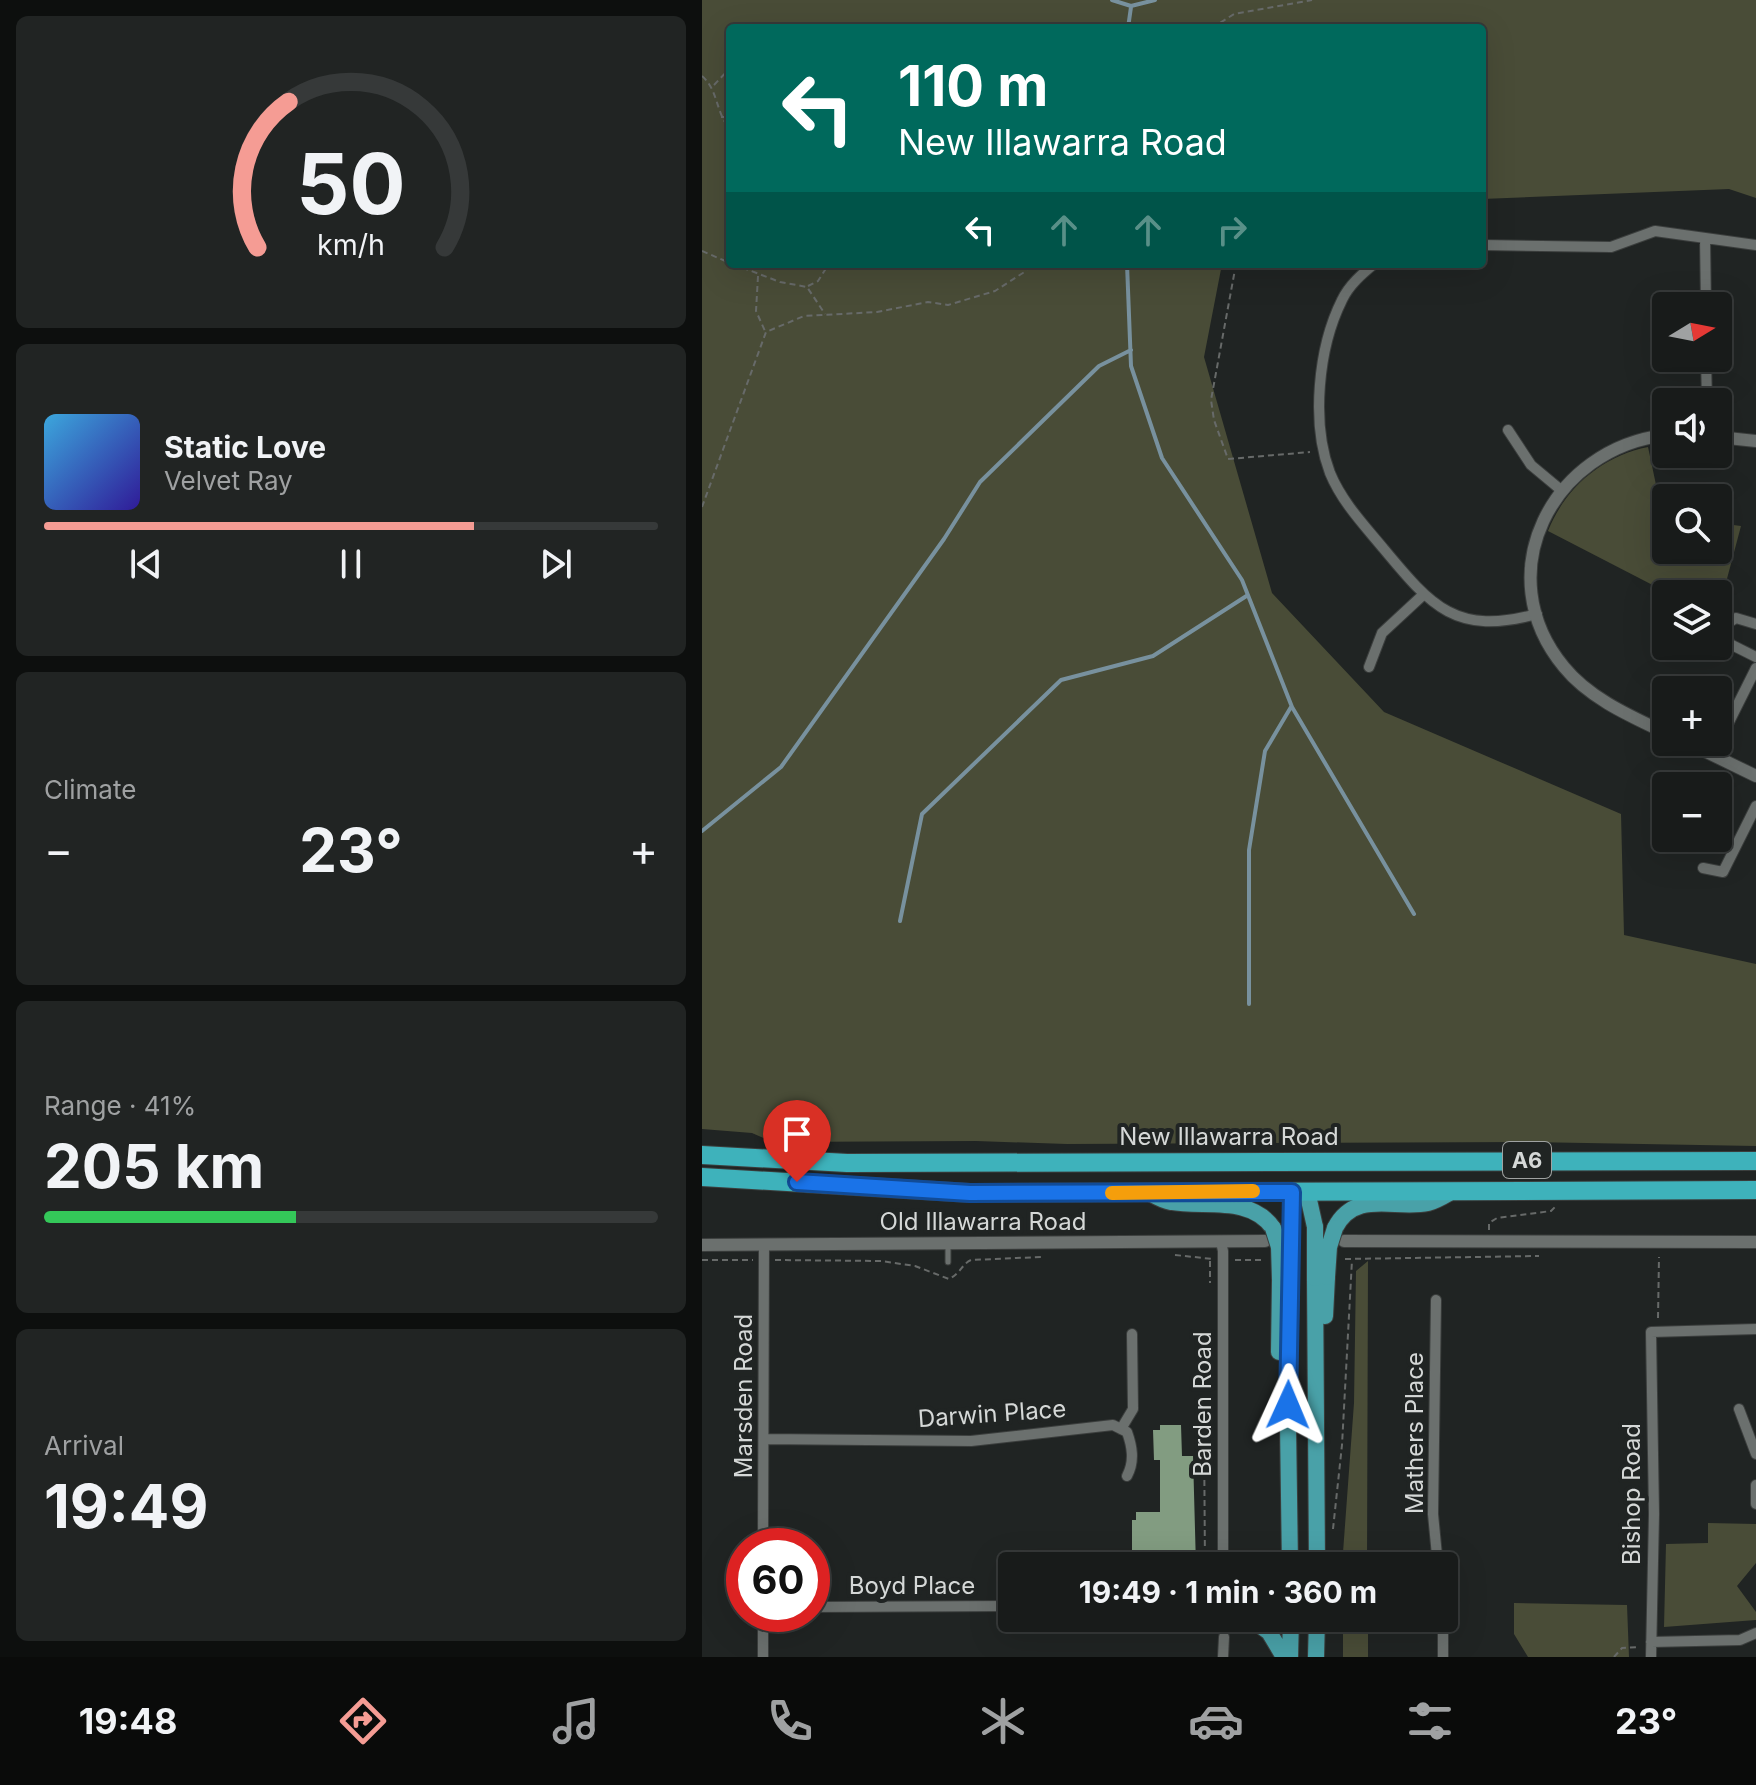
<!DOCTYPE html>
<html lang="en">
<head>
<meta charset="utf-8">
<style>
  :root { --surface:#181b1a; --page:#212423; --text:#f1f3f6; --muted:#9fa1a2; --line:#363939; --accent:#f59c94 }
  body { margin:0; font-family:Inter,sans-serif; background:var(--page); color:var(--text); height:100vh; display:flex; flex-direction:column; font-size:30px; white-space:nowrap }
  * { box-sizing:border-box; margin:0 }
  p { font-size:26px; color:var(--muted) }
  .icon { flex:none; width:44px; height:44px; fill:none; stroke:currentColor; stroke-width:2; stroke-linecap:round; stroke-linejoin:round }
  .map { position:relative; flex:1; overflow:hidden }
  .drawer { display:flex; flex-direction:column; gap:16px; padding:16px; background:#0d0f0e; width:702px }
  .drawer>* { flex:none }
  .guide { position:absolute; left:24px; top:24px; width:760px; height:244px; border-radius:8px; box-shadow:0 8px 32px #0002,0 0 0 2px var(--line); background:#00695c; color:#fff; overflow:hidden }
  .needle { width:52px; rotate:80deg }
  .tools { position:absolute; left:950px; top:292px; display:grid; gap:16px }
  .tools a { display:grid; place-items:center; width:80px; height:80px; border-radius:8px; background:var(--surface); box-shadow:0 8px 32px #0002,0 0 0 2px var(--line); font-size:40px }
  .speed { position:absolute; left:24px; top:1528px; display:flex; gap:16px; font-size:40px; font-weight:700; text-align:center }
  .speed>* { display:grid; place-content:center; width:104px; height:104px; border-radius:50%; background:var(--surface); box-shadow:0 8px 32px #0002,0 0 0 2px var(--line); line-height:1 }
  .speed .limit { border:12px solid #d22; background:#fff; color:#111 }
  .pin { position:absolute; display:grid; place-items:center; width:68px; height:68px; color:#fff; margin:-82px -34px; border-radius:50% 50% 50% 0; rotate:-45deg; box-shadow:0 0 8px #0007 }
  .pin .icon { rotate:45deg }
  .me { position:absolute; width:88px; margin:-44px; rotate:1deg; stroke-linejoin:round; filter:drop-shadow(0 0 6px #0008) }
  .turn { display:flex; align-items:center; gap:28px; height:168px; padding:0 40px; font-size:36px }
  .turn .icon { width:104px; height:104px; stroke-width:2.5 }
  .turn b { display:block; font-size:56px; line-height:68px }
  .lanes { display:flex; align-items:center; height:76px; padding:0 40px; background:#0003; justify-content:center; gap:40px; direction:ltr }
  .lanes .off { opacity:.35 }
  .big { font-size:60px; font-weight:700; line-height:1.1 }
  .drawer .card { flex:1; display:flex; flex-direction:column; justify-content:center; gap:12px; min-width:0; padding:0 28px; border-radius:12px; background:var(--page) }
  .drawer .dial { align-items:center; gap:0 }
  .dial svg { height:208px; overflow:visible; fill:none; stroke:var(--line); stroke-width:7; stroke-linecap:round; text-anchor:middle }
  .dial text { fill:var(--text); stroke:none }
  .song { display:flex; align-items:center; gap:24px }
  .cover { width:96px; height:96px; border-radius:12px; background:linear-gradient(135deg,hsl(200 70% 55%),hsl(250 70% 35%)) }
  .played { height:8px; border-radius:4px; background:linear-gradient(90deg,var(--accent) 70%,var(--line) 70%) }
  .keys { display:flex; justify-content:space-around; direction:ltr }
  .heat { display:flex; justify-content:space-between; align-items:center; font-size:44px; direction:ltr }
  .charge { height:12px; border-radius:6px; background:linear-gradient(90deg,#34c759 41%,var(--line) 0) }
  .trip { position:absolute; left:296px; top:1552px; width:460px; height:80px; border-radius:8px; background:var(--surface); box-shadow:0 8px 32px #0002,0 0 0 2px var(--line); font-weight:700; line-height:80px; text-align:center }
  .tab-bar { display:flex; height:128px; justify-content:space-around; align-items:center; background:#0a0b0a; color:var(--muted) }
  .tab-bar .icon { width:56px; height:56px }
  .tab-bar .current { color:var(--accent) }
  .tab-bar b { font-size:36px; color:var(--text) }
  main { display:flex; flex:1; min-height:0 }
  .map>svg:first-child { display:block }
  .green { fill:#494c37 }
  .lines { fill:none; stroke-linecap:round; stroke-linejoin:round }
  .stream { stroke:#78919e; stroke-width:4 }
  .building { fill:#829c81 }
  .service-casing { stroke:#3b3e3d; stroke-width:7 }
  .minor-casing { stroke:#3b3e3d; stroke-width:12 }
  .tertiary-casing { stroke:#3b3e3d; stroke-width:14 }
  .primary-casing { stroke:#3b3e3d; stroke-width:18 }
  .trunk-casing { stroke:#3b3e3d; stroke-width:20 }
  .path { stroke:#676a69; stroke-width:2; stroke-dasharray:6 4; stroke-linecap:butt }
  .service { stroke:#6b706e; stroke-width:5 }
  .minor { stroke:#6b706e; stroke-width:10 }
  .tertiary { stroke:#6b706e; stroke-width:12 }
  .primary { stroke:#49a1a8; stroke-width:16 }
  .trunk { stroke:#3eb2bb; stroke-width:18 }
  .primary-bridge-casing { stroke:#3b3e3d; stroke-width:18; stroke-linecap:butt }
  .primary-bridge { stroke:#49a1a8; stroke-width:16 }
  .route-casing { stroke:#114b97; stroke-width:20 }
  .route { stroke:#1a73e8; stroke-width:14 }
  .slow { stroke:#f59e0b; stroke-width:14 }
  .labels { text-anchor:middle; stroke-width:8; stroke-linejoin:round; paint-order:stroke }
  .shield { fill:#202423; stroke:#9fa2a1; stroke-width:2 }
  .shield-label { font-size:22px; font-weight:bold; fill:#d5d8d7 }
  .street-label { font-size:24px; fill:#d5d8d7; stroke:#202423 }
</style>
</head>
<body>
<main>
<section class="drawer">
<div class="card dial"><svg viewBox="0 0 100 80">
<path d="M14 69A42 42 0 1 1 86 69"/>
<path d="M14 69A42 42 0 0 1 26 13" stroke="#f59c94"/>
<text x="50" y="56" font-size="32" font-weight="700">50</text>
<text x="50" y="72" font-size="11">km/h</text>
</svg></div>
<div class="card">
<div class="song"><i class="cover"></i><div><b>Static Love</b><p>Velvet Ray</p></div></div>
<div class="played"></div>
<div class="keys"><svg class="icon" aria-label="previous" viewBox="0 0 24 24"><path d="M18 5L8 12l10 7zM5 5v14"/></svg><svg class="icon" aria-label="pause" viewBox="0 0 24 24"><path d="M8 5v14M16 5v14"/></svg><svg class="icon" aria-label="next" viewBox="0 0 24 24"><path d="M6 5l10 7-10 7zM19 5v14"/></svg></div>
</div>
<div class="card"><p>Climate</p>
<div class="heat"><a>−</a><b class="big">23°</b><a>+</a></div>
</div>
<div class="card"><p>Range · 41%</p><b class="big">205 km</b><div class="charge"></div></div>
<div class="card"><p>Arrival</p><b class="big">19:49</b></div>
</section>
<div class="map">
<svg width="1054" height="1657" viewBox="0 0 1054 1657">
  <rect width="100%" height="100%" fill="#202423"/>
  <path class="green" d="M 0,0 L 1054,0 L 1054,198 L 1027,189 L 780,199 L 780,28 L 28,28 L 28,264 L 520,264 L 502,357 L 570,593 L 682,712 L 919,814 L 922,935 L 1054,964 L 1054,1146 L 827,1142 L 365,1144 L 274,1141 L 71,1142 L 50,1133 L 0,1129 Z
    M 946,447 L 960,513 L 964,514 L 964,550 L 1016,550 L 1016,523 L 1039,526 L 1022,590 L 1024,612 L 1017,619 L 1016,594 L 968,594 L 846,531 C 863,488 900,456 946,447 Z
    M 666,1261 L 665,1566 L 640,1566 L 652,1403 L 654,1271 Z
    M 1006,1523 L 1054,1524 L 1054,1563 L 1035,1586 L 1054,1612 L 1054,1620 L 962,1627 L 964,1544 L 1006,1543 Z
    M 812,1603 L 925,1605 L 927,1657 L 826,1657 L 812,1634 Z
    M 641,1618 L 666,1618 L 666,1657 L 641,1657 Z"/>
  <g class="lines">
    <path class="stream" d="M 410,0 L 429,6 L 453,0
      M 426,28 L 429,7
      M 425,264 L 429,366 L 460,458 L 540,580 L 590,707 L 712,914
      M 0,831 L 79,767 L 242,539 L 278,482 L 397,366 L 429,350
      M 198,921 L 220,814 L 359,680 L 451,656 L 546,595
      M 547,1004 L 547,850 L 563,751 L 589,707"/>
  </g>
  <path class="building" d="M 458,1425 L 479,1425 L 480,1456 L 491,1456 L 494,1566 L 430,1566 L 430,1520 L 434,1520 L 434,1512 L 458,1512 L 458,1460 L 452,1460 L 451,1430 L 458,1430 Z"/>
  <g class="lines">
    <defs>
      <path id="service" d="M 246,1245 L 246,1262"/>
      <path id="minor" d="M 1003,238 L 1004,306
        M 780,245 L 909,247 L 953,231 L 1054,245
        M 672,264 C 660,274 647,285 640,300 C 616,348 609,423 628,473 C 640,502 662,525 681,548 C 730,607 754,636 835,614
        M 1004,358 L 1005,402
        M 806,430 L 829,465 L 859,490
        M 1054,624 L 1034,618 L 1026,623 L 1023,632 L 1028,644 L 1054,657
        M 667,667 L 680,633 L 721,595
        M 1011,754 L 1054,668
        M 1001,868 L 1021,872 L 1054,806
        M 519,1242 L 521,1251 L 521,1566
        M 734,1300 L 731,1514 L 736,1566
        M 1037,1409 L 1054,1454
        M 419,1429 L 431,1409 L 430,1334
        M 62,1439 L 269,1441 L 411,1425 L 425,1432 C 430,1446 433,1461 425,1476
        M 1054,1485 L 1054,1504
        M 61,1546 L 62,1245
        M 110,1607 L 310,1606
        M 532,1618 L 543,1624 L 556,1624
        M 949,1642 L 1038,1640 L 1054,1633
        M 61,1657 L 61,1614
        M 521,1657 L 522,1637
        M 741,1657 L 741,1618
        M 949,1657 L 952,1514 L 949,1332 L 1054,1329"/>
      <path id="tertiary" d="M 964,435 C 850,448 785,574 862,667 C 887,698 928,716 964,733
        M 1016,437 L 1054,441
        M 984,742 L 1054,776
        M 642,1241 L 1054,1242
        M 0,1245 L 563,1241"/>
      <path id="primary" d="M 605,1191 L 613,1227
        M 446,1192 C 453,1196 461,1201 469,1202 C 502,1208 548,1195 571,1228
        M 589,1228 L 590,1192
        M 633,1228 C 653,1189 693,1210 726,1203 C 734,1201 742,1196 749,1192
        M 613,1278 L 615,1566
        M 623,1316 L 625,1277
        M 577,1352 L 578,1280
        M 588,1566 L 586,1425 L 589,1280
        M 563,1618 L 556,1624 L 567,1632 L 582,1657
        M 588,1657 L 589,1618
        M 614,1657 L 615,1618"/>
      <path id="trunk" d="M 0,1155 L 145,1163 L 1054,1161
        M 0,1177 L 268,1193 L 1054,1190"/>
    </defs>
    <use href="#service" class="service-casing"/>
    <use href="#minor" class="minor-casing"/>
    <use href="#tertiary" class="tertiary-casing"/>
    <use href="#primary" class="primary-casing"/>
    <use href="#trunk" class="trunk-casing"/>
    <path class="path" d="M 510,28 L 532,14 L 610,0
      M 0,76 C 17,91 13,112 28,129
      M 12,85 L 28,68
      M 19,117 L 28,117
      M 0,251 L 28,263
      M 31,264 L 78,282 L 105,287 L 123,314
      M 534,264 L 509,400 L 512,420 L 526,459 L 608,452
      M 56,276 L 54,311 L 63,331
      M 106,286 L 116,281 L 123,270 L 121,264
      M 0,507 L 64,332 L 102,316 L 175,312 L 226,302 L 246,305 L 293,291 L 324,271 L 327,264
      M 787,1230 L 787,1223 L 795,1218 L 849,1211 L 854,1206
      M 473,1255 L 511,1259
      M 643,1259 L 837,1256
      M 0,1260 L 51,1260
      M 73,1260 L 179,1261 L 213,1266 L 247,1279 C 259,1273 260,1264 269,1260 L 339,1257
      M 533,1260 L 563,1260
      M 508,1261 L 508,1283
      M 956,1318 L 957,1257
      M 631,1529 L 640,1445 L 650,1260
      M 503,1566 L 502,1427 L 509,1409
      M 509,1618 L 513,1628
      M 912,1657 L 920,1648 L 936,1647"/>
    <use href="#service" class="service"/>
    <use href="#minor" class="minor"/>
    <use href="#tertiary" class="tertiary"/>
    <use href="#primary" class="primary"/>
    <use href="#trunk" class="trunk"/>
    <defs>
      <path id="primary-bridge" d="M 613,1227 L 613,1278
        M 571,1228 L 577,1247 L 578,1280
        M 589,1228 L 589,1280
        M 625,1277 L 627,1247 L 633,1228"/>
    </defs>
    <use href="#primary-bridge" class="primary-bridge-casing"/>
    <use href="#primary-bridge" class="primary-bridge"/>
  </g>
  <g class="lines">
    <defs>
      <path id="route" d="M 95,1182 L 268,1193 L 590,1192 L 586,1405"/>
    </defs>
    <use href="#route" class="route-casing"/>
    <use href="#route" class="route"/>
    <path class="slow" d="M 410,1193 L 551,1191"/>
  </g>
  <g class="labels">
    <rect class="shield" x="801" y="1142" width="48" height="36" rx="6"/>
    <g class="shield-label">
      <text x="825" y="1168">A6</text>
    </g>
    <g class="street-label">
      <text x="527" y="1145">New Illawarra Road</text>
      <text x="281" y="1230">Old Illawarra Road</text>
      <text transform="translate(42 1396) rotate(-90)" y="8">Marsden Road</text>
      <text transform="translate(501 1404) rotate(-90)" y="8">Barden Road</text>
      <text transform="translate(290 1414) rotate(-4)" y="8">Darwin Place</text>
      <text transform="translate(713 1433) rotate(-90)" y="8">Mathers Place</text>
      <text transform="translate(930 1494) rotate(-90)" y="8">Bishop Road</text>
      <text x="210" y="1594">Boyd Place</text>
    </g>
  </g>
</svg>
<div class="tools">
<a><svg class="needle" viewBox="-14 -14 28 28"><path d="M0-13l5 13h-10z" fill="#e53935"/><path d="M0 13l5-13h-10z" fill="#9fa1a2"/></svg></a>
<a><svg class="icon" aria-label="sound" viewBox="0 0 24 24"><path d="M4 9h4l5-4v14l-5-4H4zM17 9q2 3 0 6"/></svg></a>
<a><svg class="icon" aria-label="search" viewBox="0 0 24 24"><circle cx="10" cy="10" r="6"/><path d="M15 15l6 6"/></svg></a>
<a><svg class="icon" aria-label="layers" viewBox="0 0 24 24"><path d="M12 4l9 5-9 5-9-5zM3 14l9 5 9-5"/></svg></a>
<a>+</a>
<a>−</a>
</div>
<div class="speed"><div class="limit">60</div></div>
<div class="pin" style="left:95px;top:1182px;background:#d93025"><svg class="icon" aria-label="arrive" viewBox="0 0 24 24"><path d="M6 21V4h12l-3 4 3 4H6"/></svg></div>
<svg class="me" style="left:586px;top:1405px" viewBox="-20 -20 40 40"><path d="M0-17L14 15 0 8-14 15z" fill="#1a73e8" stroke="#fff" stroke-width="4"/></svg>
<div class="trip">19:49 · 1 min · 360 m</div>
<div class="guide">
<div class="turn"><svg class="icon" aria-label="left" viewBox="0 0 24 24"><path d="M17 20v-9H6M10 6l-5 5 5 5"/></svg><div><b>110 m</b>New Illawarra Road</div></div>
<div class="lanes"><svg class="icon" aria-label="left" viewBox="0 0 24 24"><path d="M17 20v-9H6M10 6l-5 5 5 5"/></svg><svg class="icon off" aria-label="ahead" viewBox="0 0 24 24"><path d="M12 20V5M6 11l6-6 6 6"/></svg><svg class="icon off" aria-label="ahead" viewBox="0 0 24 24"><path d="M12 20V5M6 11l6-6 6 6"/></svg><svg class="icon off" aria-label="right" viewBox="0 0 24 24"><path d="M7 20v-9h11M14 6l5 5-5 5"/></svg></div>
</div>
</div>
</main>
<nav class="tab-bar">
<b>19:48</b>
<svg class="icon current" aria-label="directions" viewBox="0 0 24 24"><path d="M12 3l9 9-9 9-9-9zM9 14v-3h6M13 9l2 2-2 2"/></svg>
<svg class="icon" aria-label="music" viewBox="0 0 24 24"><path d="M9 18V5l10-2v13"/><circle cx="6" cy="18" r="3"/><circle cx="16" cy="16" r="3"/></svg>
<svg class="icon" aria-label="phone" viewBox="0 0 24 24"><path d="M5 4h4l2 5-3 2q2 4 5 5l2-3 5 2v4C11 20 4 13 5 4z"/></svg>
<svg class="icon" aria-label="climate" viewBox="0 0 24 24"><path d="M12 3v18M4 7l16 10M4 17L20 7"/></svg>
<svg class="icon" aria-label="car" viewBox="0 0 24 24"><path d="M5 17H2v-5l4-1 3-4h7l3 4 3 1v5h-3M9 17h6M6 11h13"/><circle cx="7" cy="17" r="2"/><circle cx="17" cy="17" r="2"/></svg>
<svg class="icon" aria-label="filters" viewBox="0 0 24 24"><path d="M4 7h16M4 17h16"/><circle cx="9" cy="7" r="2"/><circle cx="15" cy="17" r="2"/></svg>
<b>23°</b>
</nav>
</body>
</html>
